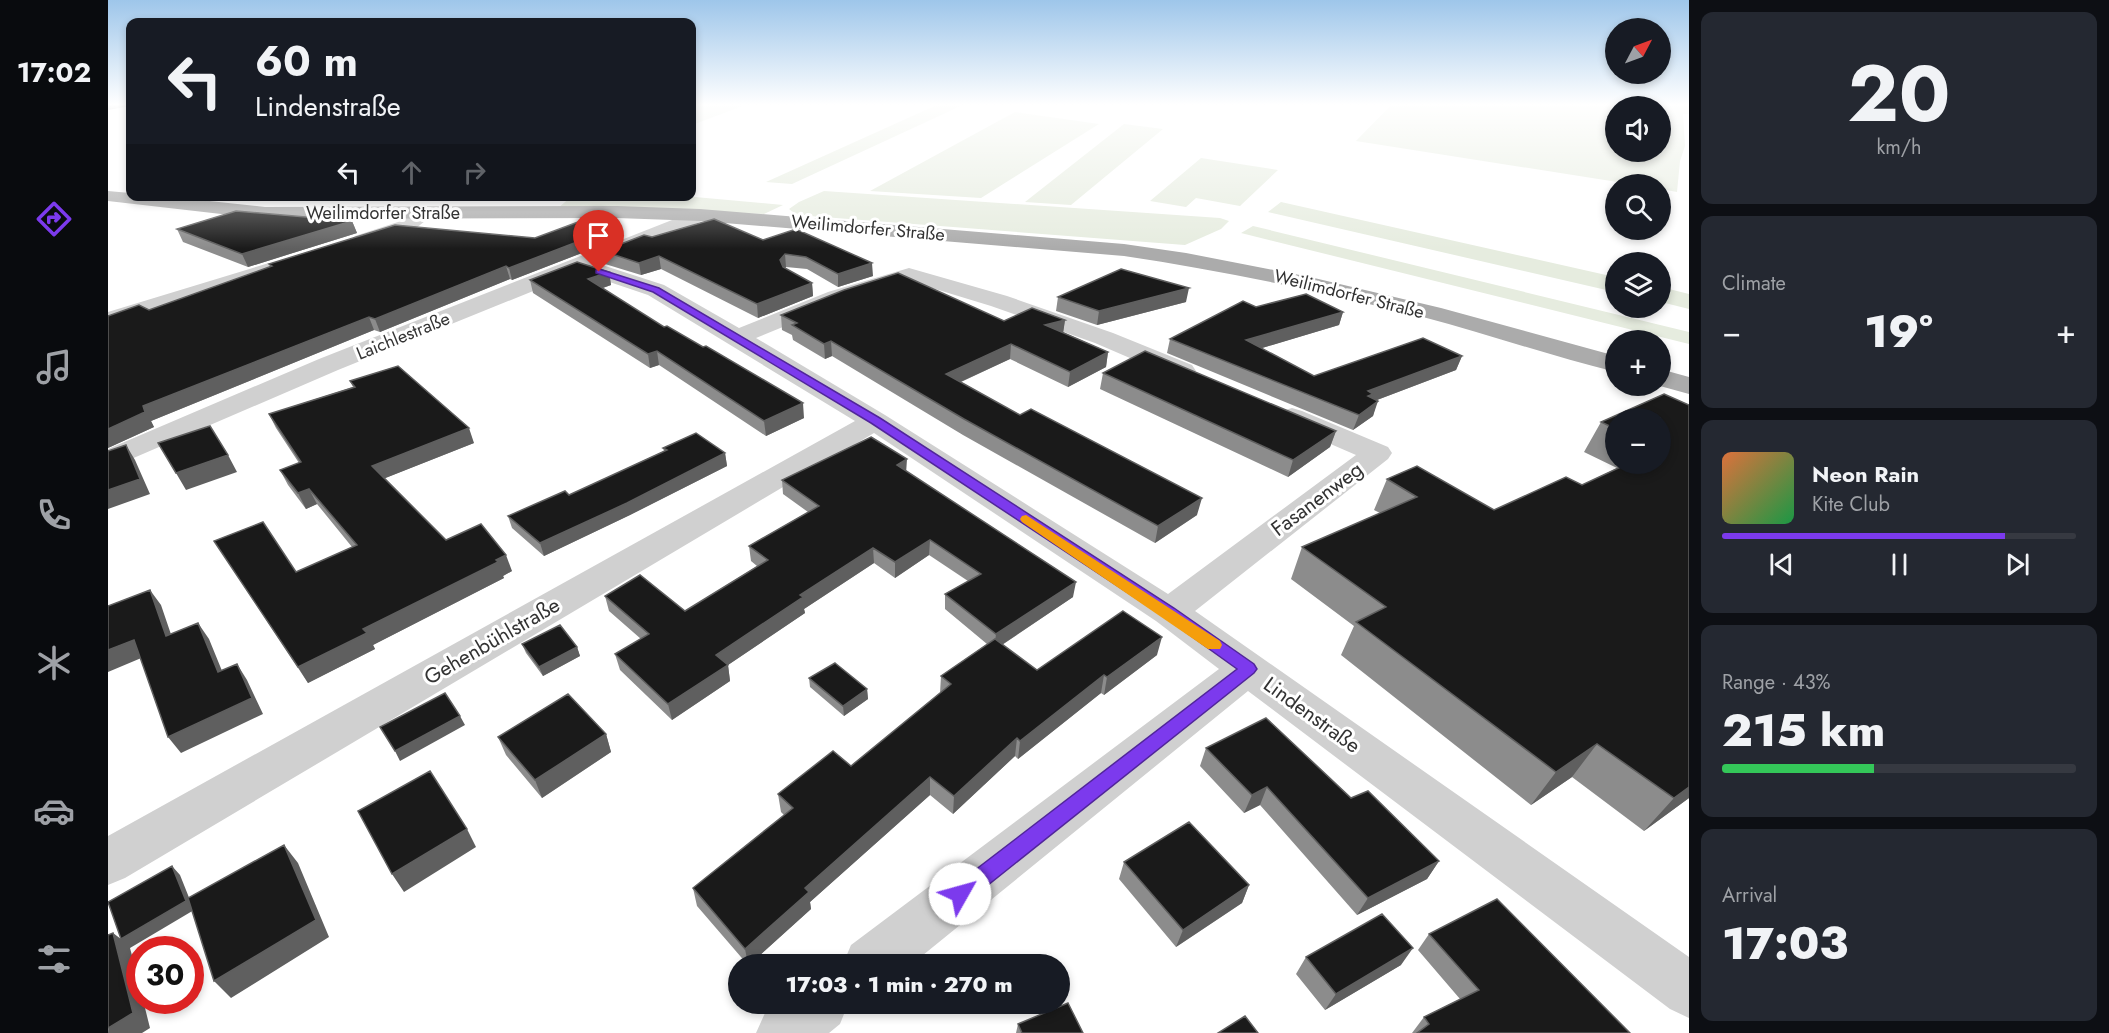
<!DOCTYPE html>
<html lang="en">
<head>
<meta charset="utf-8">
<style>
  :root { --surface:#171b24; --page:#242831; --text:#f1f3f6; --muted:#9ea1a6; --line:#363941; --accent:#7c3aed }
  body { margin:0; font-family:Jost,sans-serif; background:var(--page); color:var(--text); height:100vh; display:flex; flex-direction:column; font-size:22px; white-space:nowrap }
  * { box-sizing:border-box; margin:0 }
  p { font-size:20px; color:var(--muted) }
  .icon { flex:none; width:33px; height:33px; fill:none; stroke:currentColor; stroke-width:2; stroke-linecap:round; stroke-linejoin:round }
  .map { position:relative; flex:1; overflow:hidden }
  .panel { display:flex; flex-direction:column; gap:12px; padding:12px; background:#0d0f14; width:420px }
  .panel>* { flex:none }
  .hud { position:absolute; left:18px; top:18px; width:570px; height:183px; border-radius:12px; box-shadow:0 3px 9px #0003; background:#171b24; color:var(--text); overflow:hidden }
  .needle { width:39px; rotate:49deg }
  .fabs { position:absolute; left:1497px; top:18px; display:grid; gap:12px }
  .fabs a { display:grid; place-items:center; width:66px; height:66px; border-radius:50%; background:var(--surface); box-shadow:0 3px 9px #0003; font-size:30px }
  .speed { position:absolute; left:18px; top:936px; display:flex; gap:12px; font-size:30px; font-weight:700; text-align:center }
  .speed>* { display:grid; place-content:center; width:78px; height:78px; border-radius:50%; background:var(--surface); box-shadow:0 3px 9px #0003; line-height:1 }
  .speed .limit { border:9px solid #d22; background:#fff; color:#111 }
  .pin { position:absolute; display:grid; place-items:center; width:51px; height:51px; color:#fff; margin:-62px -26px; border-radius:50% 50% 50% 0; rotate:-45deg; box-shadow:0 0 6px #0007 }
  .pin .icon { rotate:45deg }
  .me { position:absolute; width:66px; margin:-33px; rotate:52deg; stroke-linejoin:round; filter:drop-shadow(0 0 4px #0008) }
  .turn { display:flex; align-items:center; gap:21px; height:126px; padding:0 30px; font-size:27px }
  .turn .icon { width:78px; height:78px; stroke-width:2.5 }
  .turn b { display:block; font-size:42px; line-height:51px }
  .lanes { display:flex; align-items:center; height:57px; padding:0 30px; background:#0003; justify-content:center; gap:30px; direction:ltr }
  .lanes .off { opacity:.35 }
  .big { font-size:45px; font-weight:800; line-height:1.1 }
  .panel .tile { flex:1; display:flex; flex-direction:column; justify-content:center; gap:9px; min-width:0; padding:0 21px; border-radius:12px; background:var(--page) }
  .panel .dial { align-items:center; gap:0 }
  .dial b { font-size:78px; line-height:1 }
  .song { display:flex; align-items:center; gap:18px }
  .cover { width:72px; height:72px; border-radius:9px; background:linear-gradient(135deg,hsl(20 70% 55%),hsl(140 70% 35%)) }
  .played { height:6px; border-radius:3px; background:linear-gradient(90deg,var(--accent) 80%,var(--line) 80%) }
  .keys { display:flex; justify-content:space-around; direction:ltr }
  .heat { display:flex; justify-content:space-between; align-items:center; font-size:33px; direction:ltr }
  .charge { height:9px; border-radius:4px; background:linear-gradient(90deg,#34c759 43%,var(--line) 0) }
  .trip { position:absolute; left:620px; top:954px; width:342px; height:60px; border-radius:30px; background:var(--surface); box-shadow:0 3px 9px #0003; font-weight:800; line-height:60px; text-align:center }
  main { display:flex; flex:1; min-height:0 }
  .tabs { display:flex; flex-direction:column; width:108px; justify-content:space-around; align-items:center; background:#090b0e; color:var(--muted) }
  .tabs .icon { width:42px; height:42px }
  .tabs .on { color:var(--accent) }
  .tabs b { font-size:27px; color:var(--text) }
  .map>svg:first-child { display:block }
  .green { fill:#e6ecdf; fill-rule:evenodd }
  .lines { fill:none; stroke-linecap:round; stroke-linejoin:round }
  .minor { fill:#d0d0d0; fill-rule:evenodd }
  .major { fill:#ababab; fill-rule:evenodd }
  .wall { fill:#8c8c8c; fill-rule:evenodd }
  .shaded-wall { fill:#5f5f5f }
  .building { fill:#1a1a1a; stroke:#5f5f5f; stroke-width:1.5 }
  .route { fill:#7c3aed; stroke:#51269a; stroke-width:1.5 }
  .slow { fill:#f59e0b }
  .labels { text-anchor:middle; stroke-width:6; stroke-linejoin:round; paint-order:stroke }
  .far-street-label { font-size:18px; fill:#333; stroke:#fff }
  .street-label { font-size:21px; fill:#333; stroke:#fff }
</style>
</head>
<body>
<main>
<nav class="tabs">
<b>17:02</b>
<svg class="icon on" aria-label="directions" viewBox="0 0 24 24"><path d="M12 3l9 9-9 9-9-9zM9 14v-3h6M13 9l2 2-2 2"/></svg>
<svg class="icon" aria-label="music" viewBox="0 0 24 24"><path d="M9 18V5l10-2v13"/><circle cx="6" cy="18" r="3"/><circle cx="16" cy="16" r="3"/></svg>
<svg class="icon" aria-label="phone" viewBox="0 0 24 24"><path d="M5 4h4l2 5-3 2q2 4 5 5l2-3 5 2v4C11 20 4 13 5 4z"/></svg>
<svg class="icon" aria-label="climate" viewBox="0 0 24 24"><path d="M12 3v18M4 7l16 10M4 17L20 7"/></svg>
<svg class="icon" aria-label="car" viewBox="0 0 24 24"><path d="M5 17H2v-5l4-1 3-4h7l3 4 3 1v5h-3M9 17h6M6 11h13"/><circle cx="7" cy="17" r="2"/><circle cx="17" cy="17" r="2"/></svg>
<svg class="icon" aria-label="filters" viewBox="0 0 24 24"><path d="M4 7h16M4 17h16"/><circle cx="9" cy="7" r="2"/><circle cx="15" cy="17" r="2"/></svg>
</nav>
<div class="map">
<svg width="1581" height="1033" viewBox="0 0 1581 1033">
  <rect width="100%" height="100%" fill="#fff"/>
  <path class="green" d="M 584,104 L 640,104 L 584,125 Z
    M 831,104 L 857,104 L 684,184 L 658,182 Z
    M 1284,104 L 1581,104 L 1581,114 L 1575,114 L 1577,146 L 1572,161 L 1569,192 L 1553,189 L 1552,184 L 1522,184 L 1248,141 ZM 1552,106 L 1552,152 L 1508,152 L 1508,106 Z
    M 907,112 L 991,124 L 873,198 L 762,191 Z
    M 1016,124 L 1055,129 L 963,205 L 917,202 Z
    M 1093,158 L 1170,170 L 1132,206 L 1088,198 L 1078,207 L 1042,201 Z
    M 716,191 L 1112,218 L 1121,221 L 1113,229 L 1077,245 L 702,216 L 686,213 L 681,209 L 691,202 Z
    M 576,196 L 675,205 L 656,214 L 450,208 L 463,197 Z
    M 1173,202 L 1507,277 L 1507,292 L 1160,212 Z
    M 1145,226 L 1581,332 L 1581,344 L 1133,233 Z
    M 1553,287 L 1581,294 L 1581,309 L 1553,302 Z"/>
  <g class="lines">
    <path class="minor" d="M 318,207 L 325,209 L 327,213 L 307,229 L 254,246 L 247,244 L 244,240 L 247,236 L 293,221 Z
      M 592,209 L 599,211 L 601,215 L 599,219 L 491,264 L 556,285 L 631,328 L 720,292 L 801,268 L 899,296 L 1005,333 L 1084,365 L 1088,371 L 1084,377 L 1075,379 L 1066,377 L 987,343 L 883,306 L 801,281 L 736,302 L 648,338 L 777,415 L 1060,594 L 1248,455 L 1174,423 L 1170,417 L 1174,411 L 1184,408 L 1194,411 L 1280,447 L 1284,453 L 1280,459 L 1087,611 L 1581,957 L 1581,1018 L 1562,1009 L 1140,691 L 804,964 L 735,964 L 743,945 L 1111,669 L 1048,621 L 766,433 L 17,878 L 0,885 L 0,836 L 747,421 L 540,295 L 472,272 L 230,370 L 0,469 L 0,449 L 211,359 Z
      M 161,263 L 169,264 L 172,269 L 169,274 L 0,327 L 0,312 Z
      M 668,1004 L 740,1004 L 732,1024 L 721,1033 L 648,1033 L 657,1013 Z"/>
    <path class="major" d="M 0,191 L 22,193 L 22,196 L 55,196 L 157,207 L 509,206 L 592,209 L 1016,244 L 1078,253 L 1202,277 L 1333,308 L 1508,356 L 1508,372 C 1443,356 1379,334 1315,317 C 1216,292 1117,271 1016,256 L 592,221 L 509,218 L 157,219 L 0,201 Z
      M 1552,369 L 1581,377 L 1581,394 L 1552,386 Z"/>
  </g>
  <path class="wall" d="M 244,221 L 249,233 L 140,267 L 75,242 L 69,229 Z
    M 544,237 L 655,240 L 765,276 L 730,287 L 699,269 L 678,267 L 677,268 L 704,283 L 705,296 L 650,318 L 553,269 L 533,275 L 497,264 L 495,251 Z
    M 427,238 L 510,239 L 404,280 L 402,279 L 272,332 L 266,330 L 43,421 L 46,427 L 0,448 L 41,310 L 162,267 L 161,264 Z
    M 501,272 L 503,285 L 495,288 L 696,418 L 658,436 L 551,365 L 542,368 L 425,293 L 422,280 Z
    M 950,297 L 1078,302 L 989,325 L 948,311 Z
    M 1148,307 L 1235,312 L 1231,325 L 1154,348 L 1206,376 L 1354,356 L 1348,370 L 1269,400 L 1265,416 L 1245,430 L 1059,353 L 1062,339 Z
    M 673,315 L 896,321 L 957,320 L 955,332 L 1000,352 L 998,367 L 960,387 L 902,359 L 853,382 L 1089,515 L 1047,543 L 855,435 L 724,356 L 717,359 L 685,340 L 684,335 L 674,330 Z
    M 995,373 L 1228,431 L 1222,447 L 1180,477 L 992,389 Z
    M 242,381 L 366,443 L 277,478 L 338,540 L 404,571 L 395,576 L 396,578 L 265,645 L 267,649 L 200,683 L 106,541 L 188,572 L 244,547 L 209,504 L 198,509 L 180,485 L 172,470 L 191,463 L 168,428 L 161,414 L 245,387 Z
    M 1556,394 L 1581,798 L 1536,831 L 1464,777 L 1423,805 L 1233,655 L 1246,626 L 1183,579 L 1194,547 L 1272,513 L 1266,510 L 1279,479 L 1386,510 L 1474,485 L 1509,468 L 1476,452 L 1493,422 ZM 1508,418 L 1552,418 L 1552,464 L 1508,464 Z
    M 555,448 L 617,453 L 619,466 L 522,515 L 436,556 L 404,528 L 400,516 L 461,495 L 556,451 Z
    M 798,471 L 965,597 L 894,645 L 929,670 L 1049,655 L 996,695 L 993,693 L 910,759 L 907,756 L 845,814 L 822,795 L 702,902 L 703,909 L 642,964 L 639,964 L 589,906 L 585,888 L 676,815 L 673,812 L 670,794 L 743,766 L 832,693 L 833,676 L 879,644 L 837,609 L 837,594 L 860,581 L 821,555 L 787,578 L 766,563 L 696,609 L 697,613 L 620,665 L 622,681 L 564,720 L 512,670 L 507,654 L 533,639 L 501,611 L 497,596 L 577,611 L 649,566 L 643,561 L 641,546 L 700,512 L 675,494 L 674,480 Z
    M 414,644 L 469,647 L 472,656 L 435,676 L 418,653 Z
    M 701,678 L 759,689 L 760,699 L 736,716 L 702,687 Z
    M 498,734 L 503,752 L 434,798 L 398,755 L 390,737 Z
    M 1098,748 L 1243,798 L 1331,861 L 1319,879 L 1249,915 L 1152,805 L 1136,813 L 1092,766 Z
    M 1016,862 L 1141,885 L 1134,903 L 1068,947 L 1011,879 Z
    M 1321,934 L 1522,1033 L 1304,1033 L 1316,1017 L 1352,999 L 1310,950 Z
    M 1198,957 L 1293,965 L 1217,1010 L 1188,974 Z
    M 910,1024 L 975,1033 L 908,1033 Z"/>
  <path class="shaded-wall" d="M 0,104 L 22,104 L 22,106 L 0,110 Z
    M 244,221 L 249,233 L 140,267 L 134,254 Z
    M 508,227 L 510,239 L 404,280 L 401,268 Z
    M 677,254 L 678,267 L 673,273 L 672,260 Z
    M 551,256 L 553,269 L 533,275 L 531,263 Z
    M 764,263 L 765,276 L 730,287 L 730,274 Z
    M 398,266 L 402,279 L 272,332 L 267,319 Z
    M 501,272 L 503,285 L 483,292 L 480,279 Z
    M 704,283 L 705,296 L 650,318 L 649,304 Z
    M 1081,288 L 1078,302 L 989,325 L 991,311 Z
    M 1235,312 L 1231,325 L 1134,354 L 1138,340 Z
    M 261,317 L 266,330 L 43,421 L 46,427 L 0,448 L 0,429 L 35,406 Z
    M 957,320 L 955,334 L 937,325 Z
    M 723,341 L 724,356 L 717,359 L 716,344 Z
    M 903,344 L 902,359 L 837,389 L 838,374 Z
    M 549,351 L 551,365 L 542,368 L 540,354 Z
    M 1000,352 L 998,367 L 960,387 L 962,372 Z
    M 1354,356 L 1348,370 L 1261,403 L 1260,391 Z
    M 1270,401 L 1265,416 L 1245,430 L 1251,415 Z
    M 695,403 L 696,418 L 658,436 L 656,421 Z
    M 361,428 L 366,443 L 270,481 L 264,466 Z
    M 1228,431 L 1222,447 L 1180,477 L 1185,460 Z
    M 18,445 L 27,460 L 42,494 L 0,509 L 0,490 Z
    M 617,453 L 619,466 L 522,515 L 436,556 L 432,543 Z
    M 120,455 L 129,472 L 78,490 L 68,473 Z
    M 799,459 L 798,474 L 789,465 Z
    M 201,489 L 209,504 L 198,509 L 190,493 Z
    M 1094,498 L 1089,515 L 1047,543 L 1050,526 Z
    M 822,540 L 821,555 L 787,578 L 787,562 Z
    M 765,548 L 766,563 L 696,609 L 697,613 L 617,667 L 620,665 L 622,681 L 564,720 L 560,704 L 608,655 L 692,595 Z
    M 398,555 L 404,571 L 395,576 L 396,578 L 265,645 L 267,649 L 200,683 L 190,667 L 255,629 Z
    M 968,582 L 965,597 L 886,650 L 888,634 Z
    M 42,590 L 53,605 L 69,652 L 58,636 Z
    M 90,623 L 101,639 L 121,688 L 110,672 Z
    M 1054,637 L 1049,655 L 996,695 L 999,677 Z
    M 26,640 L 38,656 L 0,672 L 0,650 Z
    M 469,647 L 472,656 L 435,676 L 431,667 Z
    M 129,664 L 139,680 L 155,714 L 73,753 L 60,737 Z
    M 996,675 L 993,693 L 910,759 L 912,741 Z
    M 759,689 L 760,699 L 736,716 L 735,706 Z
    M 352,716 L 357,725 L 292,761 L 287,751 Z
    M 498,734 L 503,752 L 434,798 L 427,780 Z
    M 909,738 L 907,756 L 845,814 L 846,796 Z
    M 1489,744 L 1464,777 L 1423,805 L 1448,772 Z
    M 822,777 L 822,795 L 702,902 L 703,909 L 642,964 L 640,964 L 637,949 L 697,888 Z
    M 1159,787 L 1152,805 L 1136,813 L 1144,795 Z
    M 1581,787 L 1581,798 L 1536,831 L 1566,798 Z
    M 359,829 L 368,847 L 296,892 L 284,874 Z
    M 176,845 L 190,863 L 221,937 L 123,998 L 106,981 Z
    M 1331,861 L 1319,879 L 1249,915 L 1260,898 Z
    M 64,866 L 72,875 L 86,910 L 22,948 L 32,986 L 32,1000 L 35,1000 L 42,1028 L 34,1033 L 0,1033 L 5,933 L 13,939 Z
    M 1141,885 L 1134,903 L 1068,947 L 1075,930 Z
    M 1305,948 L 1293,965 L 1217,1010 L 1228,994 Z"/>
  <path class="building" d="M 128,211 L 244,221 L 134,254 L 69,229 Z
    M 478,219 L 508,227 L 401,268 L 398,266 L 267,319 L 261,317 L 35,406 L 37,412 L 0,429 L 0,316 L 31,305 L 41,310 L 164,266 L 161,264 L 287,225 L 427,238 Z
    M 606,219 L 655,240 L 688,229 L 764,263 L 730,274 L 698,257 L 677,254 L 672,260 L 675,267 L 704,283 L 649,304 L 551,256 L 531,263 L 495,251 L 536,235 L 544,237 Z
    M 469,262 L 501,272 L 480,279 L 556,327 L 559,326 L 595,347 L 598,346 L 695,403 L 656,421 L 549,351 L 540,354 L 422,280 Z
    M 1013,269 L 1081,288 L 991,311 L 950,297 Z
    M 790,273 L 896,321 L 924,308 L 957,320 L 937,325 L 1000,352 L 962,372 L 903,344 L 838,374 L 912,415 L 923,409 L 1094,498 L 1050,526 L 856,419 L 723,341 L 716,344 L 684,325 L 689,323 L 673,315 L 736,290 Z
    M 1198,294 L 1235,312 L 1138,340 L 1206,376 L 1315,338 L 1354,356 L 1260,391 L 1265,394 L 1260,396 L 1270,401 L 1251,415 L 1062,339 L 1135,301 L 1148,307 Z
    M 1037,351 L 1228,431 L 1185,460 L 995,373 Z
    M 290,366 L 361,428 L 264,466 L 338,540 L 373,524 L 398,555 L 388,560 L 390,562 L 255,629 L 259,633 L 190,667 L 106,541 L 155,522 L 188,572 L 249,545 L 201,489 L 190,493 L 172,470 L 193,462 L 161,414 L 247,387 L 242,381 Z
    M 1556,394 L 1581,405 L 1581,787 L 1566,798 L 1489,744 L 1448,772 L 1248,622 L 1278,607 L 1194,547 L 1309,497 L 1279,479 L 1309,466 L 1386,510 L 1458,477 L 1474,485 L 1519,464 L 1552,464 L 1552,418 L 1508,418 L 1508,429 L 1493,422 Z
    M 102,426 L 120,455 L 68,473 L 50,443 Z
    M 588,433 L 617,453 L 519,503 L 432,543 L 400,516 L 457,491 L 461,495 L 559,450 L 555,448 Z
    M 763,437 L 799,459 L 789,465 L 968,582 L 888,634 L 837,594 L 873,574 L 822,540 L 787,562 L 765,548 L 692,595 L 695,597 L 608,655 L 620,665 L 560,704 L 507,654 L 541,634 L 497,596 L 532,575 L 577,611 L 660,560 L 641,546 L 711,506 L 674,480 Z
    M 18,445 L 32,479 L 0,490 L 0,451 Z
    M 42,590 L 58,636 L 90,623 L 110,672 L 129,664 L 144,698 L 60,737 L 26,640 L 0,650 L 0,606 Z
    M 1015,611 L 1054,637 L 999,677 L 996,675 L 912,741 L 909,738 L 846,796 L 822,777 L 697,888 L 701,892 L 637,949 L 585,888 L 685,808 L 670,794 L 725,751 L 743,766 L 843,684 L 833,676 L 887,639 L 929,670 Z
    M 452,625 L 469,647 L 431,667 L 414,644 Z
    M 727,663 L 759,689 L 735,706 L 701,678 Z
    M 337,693 L 352,716 L 287,751 L 272,727 Z
    M 460,694 L 498,734 L 427,780 L 390,737 Z
    M 1158,718 L 1243,798 L 1260,791 L 1331,861 L 1260,898 L 1159,787 L 1144,795 L 1098,748 Z
    M 322,771 L 359,829 L 284,874 L 250,811 Z
    M 1081,822 L 1141,885 L 1075,930 L 1016,862 Z
    M 176,845 L 208,920 L 106,981 L 80,898 Z
    M 64,866 L 78,901 L 13,939 L 0,902 Z
    M 1389,899 L 1522,1033 L 1309,1033 L 1321,1024 L 1316,1017 L 1371,990 L 1321,934 Z
    M 1274,914 L 1305,948 L 1228,994 L 1198,957 Z
    M 5,933 L 25,1013 L 0,1028 L 0,935 Z
    M 960,1003 L 975,1033 L 914,1033 L 910,1024 Z
    M 1137,1016 L 1150,1033 L 1110,1033 Z"/>
  <linearGradient id="sky" x2="0" y2="1"><stop stop-color="#9ec6ea"/><stop offset="0.42" stop-color="#fff"/><stop offset="1" stop-color="#fff" stop-opacity="0"/></linearGradient>
  <rect width="1581" height="249" fill="url(#sky)"/>
  <path class="route" d="M 491,269 L 551,288 L 772,418 L 1066,608 L 1146,664 L 1149,669 L 1146,673 L 860,901 L 852,904 L 845,901 L 842,894 L 845,887 L 1129,669 L 1055,616 L 763,423 L 545,292 L 488,273 L 488,270 Z"/>
  <path class="slow" d="M 918,515 L 1112,641 L 1114,645 L 1112,649 L 1100,649 L 914,522 L 912,519 L 914,516 Z"/>
  <g class="labels">
    <g class="far-street-label">
      <text x="275" y="219">Weilimdorfer Straße</text>
      <text transform="translate(760 228) rotate(5)" y="6">Weilimdorfer Straße</text>
      <text transform="translate(1241 294) rotate(14)" y="6">Weilimdorfer Straße</text>
      <text transform="translate(295 336) rotate(-22)" y="6">Laichlestraße</text>
    </g>
    <g class="street-label">
      <text transform="translate(1209 499) rotate(-37)" y="7">Fasanenweg</text>
      <text transform="translate(384 641) rotate(-30)" y="7">Gehenbühlstraße</text>
      <text transform="translate(1204 715) rotate(36)" y="7">Lindenstraße</text>
    </g>
  </g>
</svg>
<div class="fabs">
<a><svg class="needle" viewBox="-14 -14 28 28"><path d="M0-13l5 13h-10z" fill="#e53935"/><path d="M0 13l5-13h-10z" fill="#9ea1a6"/></svg></a>
<a><svg class="icon" aria-label="sound" viewBox="0 0 24 24"><path d="M4 9h4l5-4v14l-5-4H4zM17 9q2 3 0 6"/></svg></a>
<a><svg class="icon" aria-label="search" viewBox="0 0 24 24"><circle cx="10" cy="10" r="6"/><path d="M15 15l6 6"/></svg></a>
<a><svg class="icon" aria-label="layers" viewBox="0 0 24 24"><path d="M12 4l9 5-9 5-9-5zM3 14l9 5 9-5"/></svg></a>
<a>+</a>
<a>−</a>
</div>
<div class="speed"><div class="limit">30</div></div>
<div class="pin" style="left:491px;top:272px;background:#d93025"><svg class="icon" aria-label="arrive" viewBox="0 0 24 24"><path d="M6 21V4h12l-3 4 3 4H6"/></svg></div>
<svg class="me" style="left:852px;top:894px" viewBox="-20 -20 40 40"><circle r="19" fill="#fff"/><path d="M0-13L10 11 0 6-10 11z" fill="#7c3aed"/></svg>
<div class="trip">17:03 · 1 min · 270 m</div>
<div class="hud">
<div class="turn"><svg class="icon" aria-label="left" viewBox="0 0 24 24"><path d="M17 20v-9H6M10 6l-5 5 5 5"/></svg><div><b>60 m</b>Lindenstraße</div></div>
<div class="lanes"><svg class="icon" aria-label="left" viewBox="0 0 24 24"><path d="M17 20v-9H6M10 6l-5 5 5 5"/></svg><svg class="icon off" aria-label="ahead" viewBox="0 0 24 24"><path d="M12 20V5M6 11l6-6 6 6"/></svg><svg class="icon off" aria-label="right" viewBox="0 0 24 24"><path d="M7 20v-9h11M14 6l5 5-5 5"/></svg></div>
</div>
</div>
<section class="panel">
<div class="tile dial"><b>20</b><p>km/h</p></div>
<div class="tile"><p>Climate</p>
<div class="heat"><a>−</a><b class="big">19°</b><a>+</a></div>
</div>
<div class="tile">
<div class="song"><i class="cover"></i><div><b>Neon Rain</b><p>Kite Club</p></div></div>
<div class="played"></div>
<div class="keys"><svg class="icon" aria-label="previous" viewBox="0 0 24 24"><path d="M18 5L8 12l10 7zM5 5v14"/></svg><svg class="icon" aria-label="pause" viewBox="0 0 24 24"><path d="M8 5v14M16 5v14"/></svg><svg class="icon" aria-label="next" viewBox="0 0 24 24"><path d="M6 5l10 7-10 7zM19 5v14"/></svg></div>
</div>
<div class="tile"><p>Range · 43%</p><b class="big">215 km</b><div class="charge"></div></div>
<div class="tile"><p>Arrival</p><b class="big">17:03</b></div>
</section>
</main>
</body>
</html>
